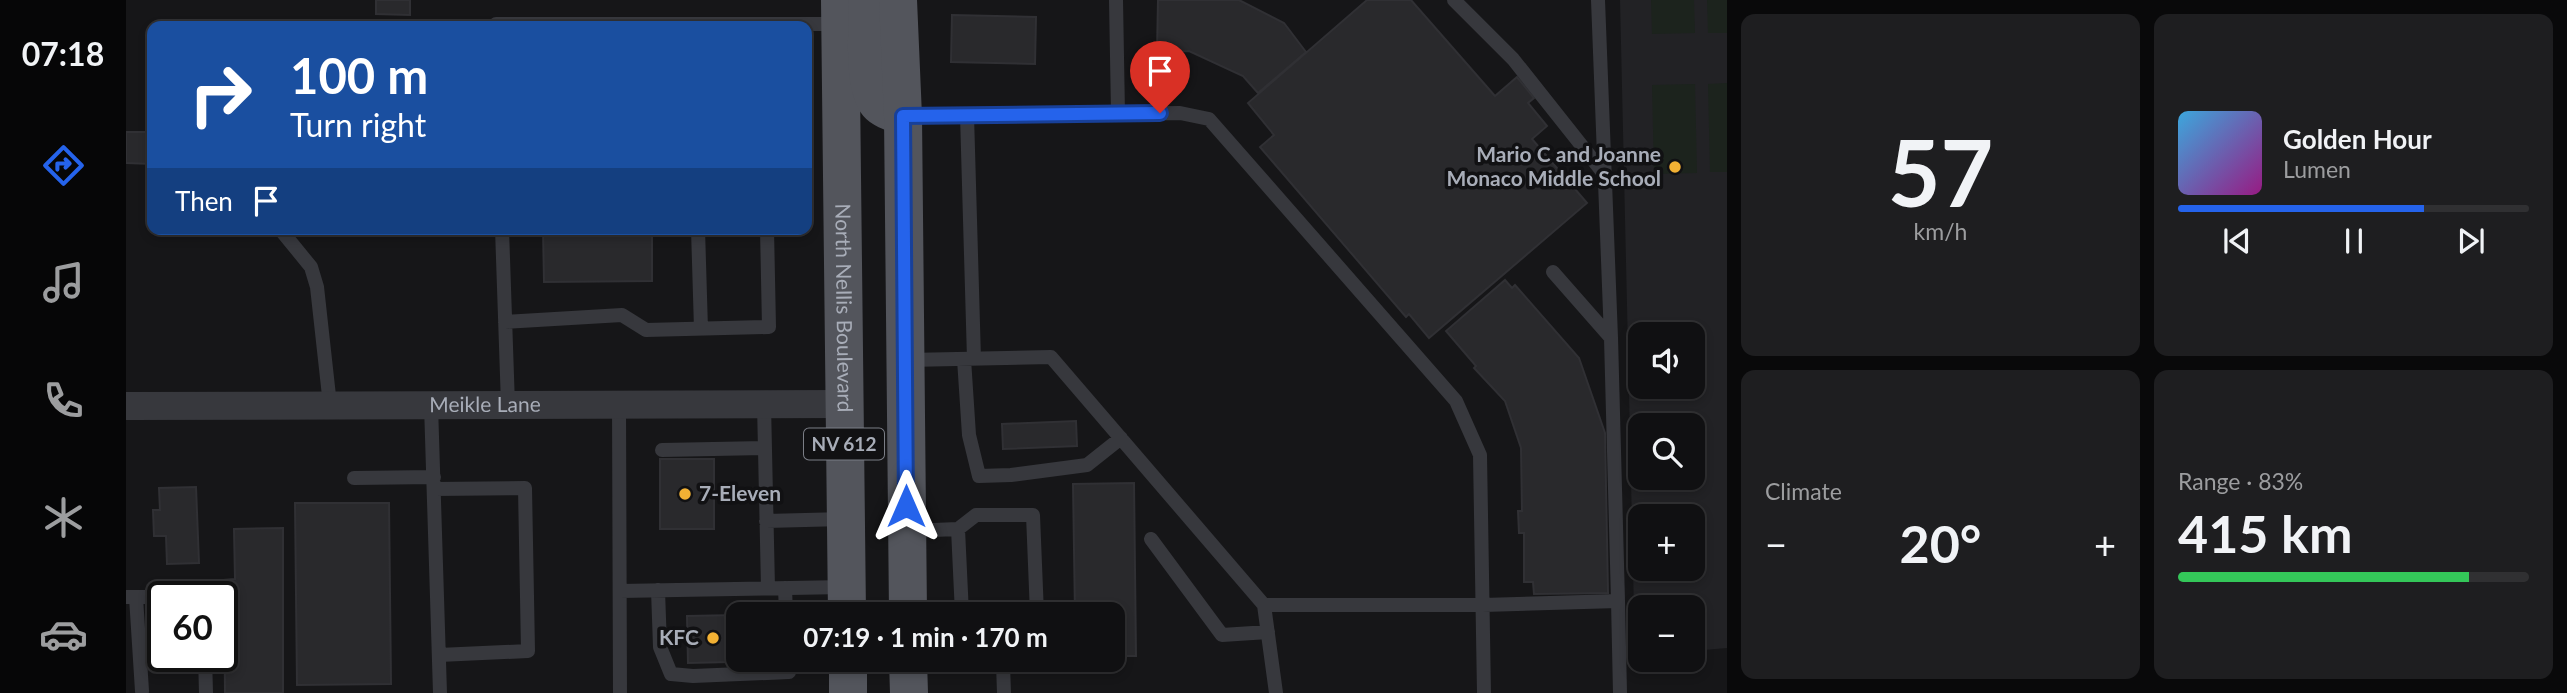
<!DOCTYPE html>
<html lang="en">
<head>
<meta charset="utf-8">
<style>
  :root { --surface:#101012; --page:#1e1e20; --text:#f1f3f6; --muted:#9c9d9f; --line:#303032; --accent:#2563eb }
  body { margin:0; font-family:Lato,sans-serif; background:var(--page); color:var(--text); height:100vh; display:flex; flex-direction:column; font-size:26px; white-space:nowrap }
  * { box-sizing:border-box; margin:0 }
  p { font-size:23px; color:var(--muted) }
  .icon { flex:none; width:38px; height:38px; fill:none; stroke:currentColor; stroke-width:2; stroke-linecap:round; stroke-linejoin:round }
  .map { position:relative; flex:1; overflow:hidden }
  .side { display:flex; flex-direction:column; gap:14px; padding:14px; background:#09090a; width:840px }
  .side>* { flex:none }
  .top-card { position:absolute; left:21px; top:21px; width:665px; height:214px; border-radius:14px; box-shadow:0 4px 10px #0003,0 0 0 2px var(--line); background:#1a4fa0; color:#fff; overflow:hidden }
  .fabs { position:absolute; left:1502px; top:322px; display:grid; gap:14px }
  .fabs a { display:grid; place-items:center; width:77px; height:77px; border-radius:14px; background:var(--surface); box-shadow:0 4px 10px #0003,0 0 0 2px var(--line); font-size:35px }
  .speed { position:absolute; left:21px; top:581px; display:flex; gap:14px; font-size:35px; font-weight:700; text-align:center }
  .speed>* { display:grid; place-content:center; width:91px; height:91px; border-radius:50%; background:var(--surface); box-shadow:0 4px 10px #0003,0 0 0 2px var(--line); line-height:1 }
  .speed .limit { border:4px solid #111; border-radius:10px; background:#fff; color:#111 }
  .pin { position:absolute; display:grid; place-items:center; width:60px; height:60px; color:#fff; margin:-72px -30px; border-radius:50% 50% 50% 0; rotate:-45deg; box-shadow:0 0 7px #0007 }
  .pin .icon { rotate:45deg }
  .me { position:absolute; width:77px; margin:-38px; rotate:0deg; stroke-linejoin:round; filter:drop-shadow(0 0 5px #0008) }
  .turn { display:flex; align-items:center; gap:24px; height:147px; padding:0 28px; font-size:32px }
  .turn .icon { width:91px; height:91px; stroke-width:2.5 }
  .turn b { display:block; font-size:49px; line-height:60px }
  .then { display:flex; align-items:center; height:66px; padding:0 28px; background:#0003; gap:14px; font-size:26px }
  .big { font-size:52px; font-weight:700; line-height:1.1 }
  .side .tile { flex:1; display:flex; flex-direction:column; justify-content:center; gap:10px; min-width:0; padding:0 24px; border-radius:14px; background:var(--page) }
  .side .dial { align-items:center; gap:0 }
  .dial b { font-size:91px; line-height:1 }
  .song { display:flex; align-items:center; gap:21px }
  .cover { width:84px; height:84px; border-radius:10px; background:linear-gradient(135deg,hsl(200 70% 55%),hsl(310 70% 35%)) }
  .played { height:7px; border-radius:4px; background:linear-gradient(90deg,var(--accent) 70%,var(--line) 70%) }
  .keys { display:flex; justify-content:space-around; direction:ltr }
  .heat { display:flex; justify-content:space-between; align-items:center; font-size:38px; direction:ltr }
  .charge { height:10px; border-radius:5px; background:linear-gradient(90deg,#34c759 83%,var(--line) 0) }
  .side .tiles { flex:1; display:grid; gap:14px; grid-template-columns:repeat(2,1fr) }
  .trip { position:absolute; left:600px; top:602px; width:399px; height:70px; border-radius:14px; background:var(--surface); box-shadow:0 4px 10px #0003,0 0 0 2px var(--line); font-weight:700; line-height:70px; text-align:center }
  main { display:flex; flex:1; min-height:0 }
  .tabs { display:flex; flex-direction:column; width:126px; justify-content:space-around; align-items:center; background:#060607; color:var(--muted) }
  .tabs .icon { width:49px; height:49px }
  .tabs .on { color:var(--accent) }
  .tabs b { font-size:32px; color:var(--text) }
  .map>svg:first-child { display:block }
  .built { fill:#222225; fill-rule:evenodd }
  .green { fill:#1c231d }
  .building { fill:#29292c; stroke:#303034; stroke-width:2 }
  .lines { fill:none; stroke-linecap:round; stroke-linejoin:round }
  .service { stroke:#37383d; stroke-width:14 }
  .minor { stroke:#37383d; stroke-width:28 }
  .primary { stroke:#53555c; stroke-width:38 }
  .route-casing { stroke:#184099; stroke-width:18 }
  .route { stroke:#2563eb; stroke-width:12 }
  .poi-dot { fill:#f2b134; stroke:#111113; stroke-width:2.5 }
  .labels { text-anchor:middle; stroke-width:7; stroke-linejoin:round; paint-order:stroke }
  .shield { fill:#111113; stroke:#7b7e86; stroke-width:2 }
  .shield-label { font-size:19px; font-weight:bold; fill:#a8adb8 }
  .poi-label { font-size:21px; font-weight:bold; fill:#a8adb8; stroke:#111113; text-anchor:end }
  .street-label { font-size:21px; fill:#a8adb8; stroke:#111113 }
</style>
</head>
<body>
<main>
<nav class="tabs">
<b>07:18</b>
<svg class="icon on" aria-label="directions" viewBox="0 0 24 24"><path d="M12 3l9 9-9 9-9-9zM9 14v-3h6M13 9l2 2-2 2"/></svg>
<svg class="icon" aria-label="music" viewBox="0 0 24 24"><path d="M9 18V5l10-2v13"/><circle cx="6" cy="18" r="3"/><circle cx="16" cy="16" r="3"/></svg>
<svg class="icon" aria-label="phone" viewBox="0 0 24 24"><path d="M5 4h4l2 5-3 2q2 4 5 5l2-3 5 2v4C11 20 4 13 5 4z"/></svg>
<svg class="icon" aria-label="climate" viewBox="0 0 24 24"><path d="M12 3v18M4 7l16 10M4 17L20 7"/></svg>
<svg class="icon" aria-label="car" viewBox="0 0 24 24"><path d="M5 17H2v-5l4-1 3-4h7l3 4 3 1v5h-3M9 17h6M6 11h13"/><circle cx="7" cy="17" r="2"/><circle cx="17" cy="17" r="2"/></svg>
</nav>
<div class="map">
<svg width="1601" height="693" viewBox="0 0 1601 693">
  <rect width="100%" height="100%" fill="#161618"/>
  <path class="built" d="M 1494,0 L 1601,0 L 1601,648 L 1566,651 L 1566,607 L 1514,607 L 1514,655 L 1509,655 ZM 1514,334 L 1566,334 L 1566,387 L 1514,387 ZM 1514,425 L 1566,425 L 1566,478 L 1514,478 ZM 1514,516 L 1566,516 L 1566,569 L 1514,569 Z"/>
  <path class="green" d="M 1525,0 L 1568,0 L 1569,33 L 1526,34 Z
    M 1581,0 L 1601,0 L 1601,33 L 1582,33 Z
    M 1601,83 L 1601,172 L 1584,172 L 1582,84 Z
    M 1569,84 L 1571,173 L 1528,174 L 1526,85 Z"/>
  <path class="building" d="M 250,0 L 284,0 L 284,15 L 250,14 Z
    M 1032,0 L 1113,0 L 1158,23 L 1180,52 L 1132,93 L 1117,76 L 1063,51 L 1031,53 Z
    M 1241,0 L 1285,0 L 1369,96 L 1391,77 L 1408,98 L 1402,103 L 1421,126 L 1406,139 L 1461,203 L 1303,338 L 1283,314 L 1280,317 L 1134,147 L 1148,135 L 1122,103 Z
    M 826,15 L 910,17 L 909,64 L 825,62 Z
    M 0,132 L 26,132 L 26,164 L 0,163 Z
    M 417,229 L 526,229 L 526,281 L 418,282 Z
    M 1379,280 L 1386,288 L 1389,285 L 1453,358 L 1479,433 L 1482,593 L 1408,594 L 1407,582 L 1398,582 L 1398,533 L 1393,533 L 1392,511 L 1396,511 L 1395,448 L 1379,401 L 1348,368 L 1350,366 L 1320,331 Z
    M 950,421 L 951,446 L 877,449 L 876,424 Z
    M 534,459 L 588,459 L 588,529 L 534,529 Z
    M 1008,483 L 1010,656 L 987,656 L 987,614 L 949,614 L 947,484 Z
    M 70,487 L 73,563 L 41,564 L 40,536 L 28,536 L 27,510 L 34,510 L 33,488 Z
    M 169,503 L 263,503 L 265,684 L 171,685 Z
    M 157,528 L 157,693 L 99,693 L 98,580 L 109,579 L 108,529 Z
    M 612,615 L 612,660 L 651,661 L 562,663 L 561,616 Z"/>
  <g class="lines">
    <path class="service" d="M 990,0 L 992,113
      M 1328,0 L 1387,59 L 1479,175
      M 1472,0 L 1485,338
      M 370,26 L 370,24 L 713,24
      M 841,115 L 848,359
      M 777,116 L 1054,113 L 1083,119 L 1330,401 L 1354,455 L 1358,693
      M 154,229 L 185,267 L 191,287 L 204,405
      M 376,229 L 382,405
      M 572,229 L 575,329
      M 1427,272 L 1485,338 L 1492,601
      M 379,322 L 496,315 L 520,330 L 643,327 L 641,229
      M 838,359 L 843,435 L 853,476 L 885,475 L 961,465 L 995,438
      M 782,360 L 925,357 L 1138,605 L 1150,693
      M 493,404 L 494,693
      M 638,404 L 642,588
      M 305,405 L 314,693
      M 536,450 L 639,448
      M 228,478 L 308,477
      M 308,489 L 399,488 L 402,651 L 313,655
      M 640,521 L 718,519
      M 832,529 L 850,515 L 907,515 L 911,614
      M 782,531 L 832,529 L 836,614
      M 1025,539 L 1096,635 L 1142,632
      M 659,588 L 660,614
      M 532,590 L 534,647 L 545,674 L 567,676 L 663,672 L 662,660
      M 494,591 L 719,587
      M 0,597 L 37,597
      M 10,597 L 16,691
      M 1138,605 L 1357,605 L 1492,601 L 1494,693
      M 79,656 L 80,693
      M 870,660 L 877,664 L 878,693"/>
    <path class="minor" id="s1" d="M 0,406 L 718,404"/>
    <g class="primary">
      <path id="s2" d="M 714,0 L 721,614"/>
      <path d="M 742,0 C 742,26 736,84 752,104 C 757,110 769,113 777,116"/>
      <path d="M 772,0 L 777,116 L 782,614"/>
      <path d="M 722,660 L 722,693"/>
      <path d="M 782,660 L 783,693"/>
    </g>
  </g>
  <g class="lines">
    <defs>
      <path id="route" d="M 780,506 L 777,116 L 1034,113"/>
    </defs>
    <use href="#route" class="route-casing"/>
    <use href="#route" class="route"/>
  </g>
  <g class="poi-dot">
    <circle cx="1549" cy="167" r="7"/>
    <circle cx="559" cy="494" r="7"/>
    <circle cx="587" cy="638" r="7"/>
  </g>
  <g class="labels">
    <rect class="shield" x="678" y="428.5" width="80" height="31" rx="5"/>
    <g class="shield-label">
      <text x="718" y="451">NV 612</text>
    </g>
    <g class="poi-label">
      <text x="1535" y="162">Mario C and Joanne<tspan x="1535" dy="24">Monaco Middle School</tspan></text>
      <text x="573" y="501" text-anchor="start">7-Eleven</text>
      <text x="573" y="645">KFC</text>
    </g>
    <g class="street-label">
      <text dy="7" stroke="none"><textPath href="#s2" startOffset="308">North Nellis Boulevard</textPath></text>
      <text dy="7" stroke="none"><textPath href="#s1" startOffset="359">Meikle Lane</textPath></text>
    </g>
  </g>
</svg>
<div class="fabs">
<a><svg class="icon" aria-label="sound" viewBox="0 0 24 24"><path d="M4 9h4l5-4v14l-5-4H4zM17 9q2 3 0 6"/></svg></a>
<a><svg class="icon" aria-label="search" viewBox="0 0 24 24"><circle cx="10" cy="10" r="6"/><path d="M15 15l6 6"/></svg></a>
<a>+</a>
<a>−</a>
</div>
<div class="speed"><div class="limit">60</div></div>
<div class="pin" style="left:1034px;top:113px;background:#d93025"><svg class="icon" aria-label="arrive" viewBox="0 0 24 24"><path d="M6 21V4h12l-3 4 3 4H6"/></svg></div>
<svg class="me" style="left:780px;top:506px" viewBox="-20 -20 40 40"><path d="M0-17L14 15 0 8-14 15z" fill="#2563eb" stroke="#fff" stroke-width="4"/></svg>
<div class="trip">07:19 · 1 min · 170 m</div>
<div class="top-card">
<div class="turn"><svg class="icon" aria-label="right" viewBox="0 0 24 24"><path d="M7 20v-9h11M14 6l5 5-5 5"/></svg><div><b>100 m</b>Turn right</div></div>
<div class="then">Then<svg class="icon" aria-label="arrive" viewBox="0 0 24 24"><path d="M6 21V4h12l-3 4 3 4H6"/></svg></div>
</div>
</div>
<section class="side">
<div class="tiles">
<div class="tile dial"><b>57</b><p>km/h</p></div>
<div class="tile">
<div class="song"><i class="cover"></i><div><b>Golden Hour</b><p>Lumen</p></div></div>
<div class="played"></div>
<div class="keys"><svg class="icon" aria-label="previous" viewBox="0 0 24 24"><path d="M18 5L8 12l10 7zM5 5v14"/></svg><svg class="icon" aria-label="pause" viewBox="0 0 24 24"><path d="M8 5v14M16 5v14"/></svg><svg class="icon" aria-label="next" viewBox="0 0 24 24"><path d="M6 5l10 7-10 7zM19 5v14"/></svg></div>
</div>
<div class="tile"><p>Climate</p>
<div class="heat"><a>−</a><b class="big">20°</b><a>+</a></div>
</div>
<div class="tile"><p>Range · 83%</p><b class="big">415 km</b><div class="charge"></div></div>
</div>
</section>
</main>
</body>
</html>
